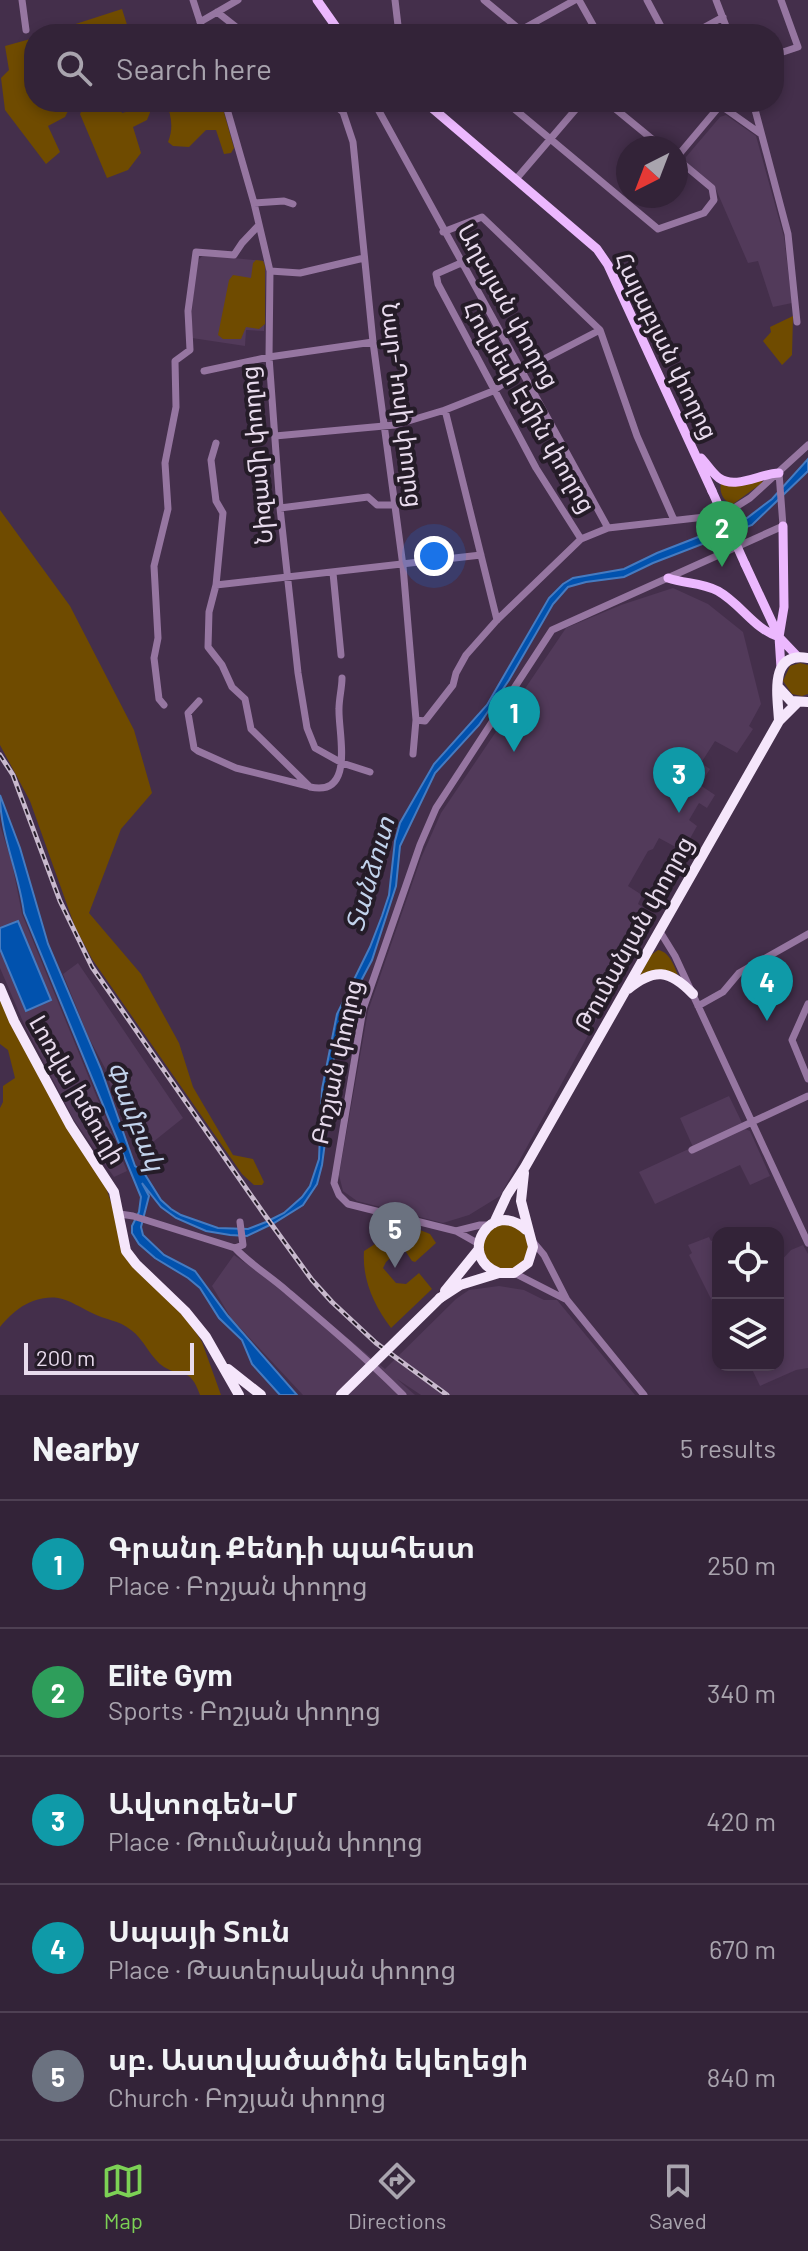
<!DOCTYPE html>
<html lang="en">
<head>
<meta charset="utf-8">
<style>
	:root { --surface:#332338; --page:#3e2f43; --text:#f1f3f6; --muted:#a9a4ae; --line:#4e4053; --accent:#7cd155 }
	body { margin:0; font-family:Barlow,"Noto Sans Armenian",sans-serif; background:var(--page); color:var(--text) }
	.controls { position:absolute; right:24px; bottom:24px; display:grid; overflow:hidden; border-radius:16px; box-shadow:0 4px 12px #0003 }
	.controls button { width:72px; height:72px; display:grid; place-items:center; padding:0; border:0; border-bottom:2px solid var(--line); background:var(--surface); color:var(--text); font:40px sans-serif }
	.compass { position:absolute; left:616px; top:136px; width:72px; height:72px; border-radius:50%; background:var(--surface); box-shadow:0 4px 12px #0003; rotate:222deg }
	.scale { position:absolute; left:24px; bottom:20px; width:170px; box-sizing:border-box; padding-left:8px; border:4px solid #e8dbed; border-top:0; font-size:22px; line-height:28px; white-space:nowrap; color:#e8dbed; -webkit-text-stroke:6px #251c28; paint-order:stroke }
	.you { position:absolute; left:434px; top:556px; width:28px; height:28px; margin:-20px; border:6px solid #fff; border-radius:50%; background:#1a73e8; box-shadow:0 0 0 12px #1a73e833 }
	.badge { display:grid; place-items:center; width:52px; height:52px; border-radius:50%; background:var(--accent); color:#fff; font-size:26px; font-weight:700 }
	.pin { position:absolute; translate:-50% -66px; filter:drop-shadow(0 2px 4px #0008) }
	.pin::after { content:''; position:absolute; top:42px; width:28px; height:24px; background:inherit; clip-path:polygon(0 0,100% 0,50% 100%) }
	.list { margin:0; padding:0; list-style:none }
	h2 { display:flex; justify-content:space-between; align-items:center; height:104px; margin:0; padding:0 32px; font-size:34px }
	h2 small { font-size:26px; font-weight:400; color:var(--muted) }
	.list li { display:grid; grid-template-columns:52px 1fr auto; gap:24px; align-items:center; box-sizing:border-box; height:128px; padding:0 32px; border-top:2px solid var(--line) }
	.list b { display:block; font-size:30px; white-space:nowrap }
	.list p { margin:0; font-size:26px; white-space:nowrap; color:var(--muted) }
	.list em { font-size:26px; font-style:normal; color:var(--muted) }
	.icon { flex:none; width:44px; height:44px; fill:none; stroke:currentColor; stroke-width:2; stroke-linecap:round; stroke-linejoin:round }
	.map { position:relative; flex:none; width:808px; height:1395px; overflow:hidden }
	.search { position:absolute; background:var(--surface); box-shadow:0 4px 12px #0003; left:24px; right:24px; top:24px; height:88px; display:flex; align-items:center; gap:20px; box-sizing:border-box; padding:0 28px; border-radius:32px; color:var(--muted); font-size:30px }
	.sheet { height:744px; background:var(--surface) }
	nav { display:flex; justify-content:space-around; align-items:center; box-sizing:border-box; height:112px; border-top:2px solid var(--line); background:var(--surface); font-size:22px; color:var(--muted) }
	nav a { display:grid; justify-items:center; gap:4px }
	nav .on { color:var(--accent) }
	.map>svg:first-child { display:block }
</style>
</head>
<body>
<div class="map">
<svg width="808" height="1395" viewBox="0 0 808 1395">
	<rect width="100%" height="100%" fill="#442f4b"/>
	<path fill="#523a5a" d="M726,115L756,136L784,237L792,303L773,307L758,261L748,263L715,187L686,163V157L720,117Z
		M203,255L264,261L266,267L264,331L246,330L245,346L192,338V310L196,263Z
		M673,588L708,604L743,632L761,704L749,726L753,729L737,753L715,741L701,763L710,769L700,785L715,795L707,808L699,803L689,820L697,826L683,851L659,838L653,849L648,851L628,886L642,895L638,904L650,912L648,926L643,925L640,932L643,935L500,1196L469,1215L443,1223L357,1201L343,1191L339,1175L368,1011L421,858L441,813L566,628L621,605Z
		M0,825L12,863L22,914L127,1171L114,1177L74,1120L24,1024L0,968Z
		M78,963L183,1118L143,1150L113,1095L106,1070L88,1036L63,974Z
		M729,1096L745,1129L750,1131L770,1176L750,1185L740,1165L655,1204L639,1172L693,1147L680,1118Z
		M709,1237L711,1241L718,1237V1313L689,1255L692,1253L688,1245Z
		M803,1245L808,1254V1368L796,1370L760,1386L750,1365H778V1264L791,1250Z
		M234,1255L265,1277L285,1286L385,1369L456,1299L469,1290L499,1286L524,1290L544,1300H557L635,1395H421L397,1379L415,1395H303L231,1318L212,1286Z"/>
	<path fill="#6f4b00" d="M122,9L129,31L117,34H52L54,31Z
		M34,38V102H67L70,107L65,117L48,126L60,152L46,164L5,110L1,78L9,70L5,46Z
		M99,102H119L122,113L137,109L143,102H158L151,110L147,120L133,127L141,153L128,170L107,178L80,114L83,107Z
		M166,102H221L234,148L231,153L224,154L216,130H206L189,147L173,146L168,142C174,128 171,115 166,102Z
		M256,260L263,261L265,266V324L259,329L246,327L241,339H223L218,335L229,280L233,275L251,278L253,263Z
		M793,316L792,355L782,365L763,341L771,332L770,327Z
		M763,478L762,483L733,504C723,502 719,492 721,483Z
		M0,510L70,606L134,730L152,793L121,829L89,913L141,974L179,1043L193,1087L233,1155L253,1159L264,1182L262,1185H254L242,1174L92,959L75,927L30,801L0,745Z
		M800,663L808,665V694L802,696L792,694L783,681L790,666Z
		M658,950C671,952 675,969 680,980L675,976L638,979L651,955Z
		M0,1000L105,1185L116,1217L122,1252L190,1323L202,1342L221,1395H200C190,1366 182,1378 164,1367C151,1359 144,1339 131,1330C119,1320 105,1320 92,1313C81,1308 70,1300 58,1298C33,1295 14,1310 0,1327V1108L3,1102V1086L15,1078L8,1050L0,1044Z
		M405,1224L430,1234L436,1243L415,1262L412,1261L404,1249H400L386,1262L383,1268L396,1283L406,1284L419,1273L432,1289L391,1328C374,1305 362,1280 364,1251L375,1244L385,1230Z
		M482 1247a23 23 0 1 1 46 0a23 23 0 1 1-46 0Z"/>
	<path fill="#0152ae" stroke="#467bc1" stroke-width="2" d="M808,459V471L752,525L653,563L624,577L586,582L568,587L553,604L509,680L479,725L435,773L400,846L396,886L372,960L342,1017L328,1089L327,1127L322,1165L317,1184L303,1205L274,1223L247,1236L230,1235L206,1231L176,1218L161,1207L142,1183L149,1196L141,1227L143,1235L164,1255L195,1271L228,1316L297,1395H280L252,1364L242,1340L219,1318L200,1288L188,1278L155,1258L139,1244L132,1233V1226L139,1212L141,1197L24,913C19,873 0,835 0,795L20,848L48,944L101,1069L135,1166L144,1173L161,1200L171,1209L181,1215L218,1228L248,1229L266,1222L284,1213L302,1197L310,1186L319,1159L322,1089L337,1014L370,947L382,916L389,895L395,841L400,823L434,764L487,705L549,598L563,584L573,578L624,569L657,553L747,518L772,499Z
		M18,921L51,1000L26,1011L0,949V928Z"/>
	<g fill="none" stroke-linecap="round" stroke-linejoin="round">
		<path stroke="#9676a1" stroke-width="7" d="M22,0L26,30
			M193,0L204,34
			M395,0L399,34
			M484,0L525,34
			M579,0L598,34
			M647,0L665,34
			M716,0L729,34
			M217,12L245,34
			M200,22L238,0
			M521,30L575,0
			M692,34L723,17
			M777,54L798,47L781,0
			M225,102L254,203L270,271L269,357L280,508L298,673L307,728L315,748L342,763L370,772
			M331,102L343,112L353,142L373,342L403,566L416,720L413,754
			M374,102L608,528
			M506,102L658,229L704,213L714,200L712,188L676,158
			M607,102L663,148
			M753,102L788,234L797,322
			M720,105L761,134
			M676,158L723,102
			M517,178L582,102
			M254,203L284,201L293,204
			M443,232L482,217L600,330L637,436L674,520
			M461,263L436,274L438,284L536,468L581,539
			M270,271L300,273L364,258
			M204,371L269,357L373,342
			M445,410L497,620
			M275,436L395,425L445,410L493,391L521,371L600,330
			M216,443L211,460L216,501L223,513L216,585L209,612L208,647L222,665L232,687L245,699L251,729L310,787C356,797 338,733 339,709C339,698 342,688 342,678
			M280,508L368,497L377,505H395
			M333,573L341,655
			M216,585L481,555
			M199,701L188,713L194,748L198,751L236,768L308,786
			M164,705L159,699L154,658L158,638L154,566L168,509L165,463L176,407L175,361L190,350L188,311L196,252L234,255L242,243L259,225
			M416,720L425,721L453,685L456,673L466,655L497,620L581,539L608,528L705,517L731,510L750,498L808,445
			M659,930L675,956L808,1243
			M808,1004L792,1040L808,1079
			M698,1006L723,992L739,973L808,934
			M692,1150L808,1096
			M120,1214L133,1216L235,1248L243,1245L240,1222
			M456,1231L480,1225H490
			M534,1243L544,1255L567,1300L644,1395
			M479,1244L456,1231L348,1204L339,1195L334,1183L363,1009L420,845L436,808L552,630L783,526L779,473
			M235,1248C251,1265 270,1276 287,1291C327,1325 366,1358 403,1395
			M514,1273L565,1299"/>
		<path stroke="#ecb8fe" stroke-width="9" d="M317,0L341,34
			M425,102L597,249L608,265L712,491
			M701,458C707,464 712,473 719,478C736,490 761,473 779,473
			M745,564L779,637L798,657
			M668,578C685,584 701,582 718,591C741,604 754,629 779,637
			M781,668L779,637L784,607L783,526"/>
		<path stroke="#f5e6fb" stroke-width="10" d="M779,688L791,701L808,702
			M779,721C778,697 768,651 808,658
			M0,988L14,1021L70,1125L114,1192L126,1251L136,1264L185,1311L206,1337L239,1395
			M628,989C654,968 669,969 693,994
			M494,1223L507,1195L525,1167L779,721L797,703
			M499,1273C455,1256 492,1197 526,1230
			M445,1291L479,1249
			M440,1298L460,1285L499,1273H514L528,1263L533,1247L521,1201L524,1173
			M228,1369L261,1395"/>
		<defs>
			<path id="rail" d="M0,755L13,775L60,901L92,967L264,1214L312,1280L332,1302L376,1343L447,1395"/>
		</defs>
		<use href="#rail" stroke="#c8b9cd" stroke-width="5"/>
		<use href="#rail" stroke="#251c28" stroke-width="2" stroke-dasharray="6" stroke-linecap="butt"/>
		<path stroke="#ecb8fe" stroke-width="9" d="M712,491L745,564"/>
		<path stroke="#f5e6fb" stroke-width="10" d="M341,1395L440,1298"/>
	</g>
	<g text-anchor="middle" stroke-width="8" stroke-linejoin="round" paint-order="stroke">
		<g font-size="24" fill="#e8dbed" stroke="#251c28">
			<text transform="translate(508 306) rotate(61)" y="8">Աղայան փողոց</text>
			<text transform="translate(666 346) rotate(64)" y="8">Հալաբյան փողոց</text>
			<text transform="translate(402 405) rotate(83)" y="8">Նար-Դոսի փողոց</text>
			<text transform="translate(529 407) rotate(60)" y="8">Հովսեփ Էմին փողոց</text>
			<text transform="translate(257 455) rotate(-95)" y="8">Նիզամի փողոց</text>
			<text transform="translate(634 934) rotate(-61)" y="8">Թումանյան փողոց</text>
			<text transform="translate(337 1062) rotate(-78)" y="8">Բոշյան փողոց</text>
			<text transform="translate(77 1090) rotate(60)" y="8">Լոռվա խճուղի</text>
		</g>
		<g font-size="26" font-style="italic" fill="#c2d3ec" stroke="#251c28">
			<text transform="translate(370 874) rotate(-74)" y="9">Տանձուտ</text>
			<text transform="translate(135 1116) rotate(68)" y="9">Փամբակ</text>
		</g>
	</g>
</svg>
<div class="controls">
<button><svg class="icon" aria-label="locate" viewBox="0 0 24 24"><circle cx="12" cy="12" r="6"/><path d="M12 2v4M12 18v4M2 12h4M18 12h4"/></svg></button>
<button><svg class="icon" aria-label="layers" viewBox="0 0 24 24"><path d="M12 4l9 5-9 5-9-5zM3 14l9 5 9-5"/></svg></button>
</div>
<svg class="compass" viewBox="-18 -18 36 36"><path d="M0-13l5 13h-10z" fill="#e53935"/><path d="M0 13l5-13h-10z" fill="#a9a4ae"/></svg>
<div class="scale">200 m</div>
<div class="you"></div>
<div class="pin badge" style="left:514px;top:752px;background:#0f9aa8">1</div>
<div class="pin badge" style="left:722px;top:567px;background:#2e9e5b">2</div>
<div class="pin badge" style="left:679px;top:813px;background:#0f9aa8">3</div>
<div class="pin badge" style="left:767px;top:1021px;background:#0f9aa8">4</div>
<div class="pin badge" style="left:395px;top:1268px;background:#6b7280">5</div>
<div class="search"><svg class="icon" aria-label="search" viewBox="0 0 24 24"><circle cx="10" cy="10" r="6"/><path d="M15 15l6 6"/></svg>Search here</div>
</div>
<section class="sheet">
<h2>Nearby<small>5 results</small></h2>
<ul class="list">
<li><span class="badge" style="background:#0f9aa8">1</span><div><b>Գրանդ Քենդի պահեստ</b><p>Place · Բոշյան փողոց</p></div><em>250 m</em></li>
<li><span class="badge" style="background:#2e9e5b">2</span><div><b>Elite Gym</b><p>Sports · Բոշյան փողոց</p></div><em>340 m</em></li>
<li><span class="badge" style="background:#0f9aa8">3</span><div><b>Ավտոգեն-Մ</b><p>Place · Թումանյան փողոց</p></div><em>420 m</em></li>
<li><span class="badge" style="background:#0f9aa8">4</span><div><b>Սպայի Տուն</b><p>Place · Թատերական փողոց</p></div><em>670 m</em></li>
<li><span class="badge" style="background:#6b7280">5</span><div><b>սբ. Աստվածածին եկեղեցի</b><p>Church · Բոշյան փողոց</p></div><em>840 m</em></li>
</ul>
</section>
<nav>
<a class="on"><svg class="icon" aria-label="map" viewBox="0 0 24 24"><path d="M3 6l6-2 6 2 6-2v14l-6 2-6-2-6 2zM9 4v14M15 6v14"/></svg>Map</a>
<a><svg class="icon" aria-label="directions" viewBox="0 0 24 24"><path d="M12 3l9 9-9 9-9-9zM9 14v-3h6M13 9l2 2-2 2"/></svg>Directions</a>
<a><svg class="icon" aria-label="saved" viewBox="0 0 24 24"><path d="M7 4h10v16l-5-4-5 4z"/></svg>Saved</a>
</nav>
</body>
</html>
